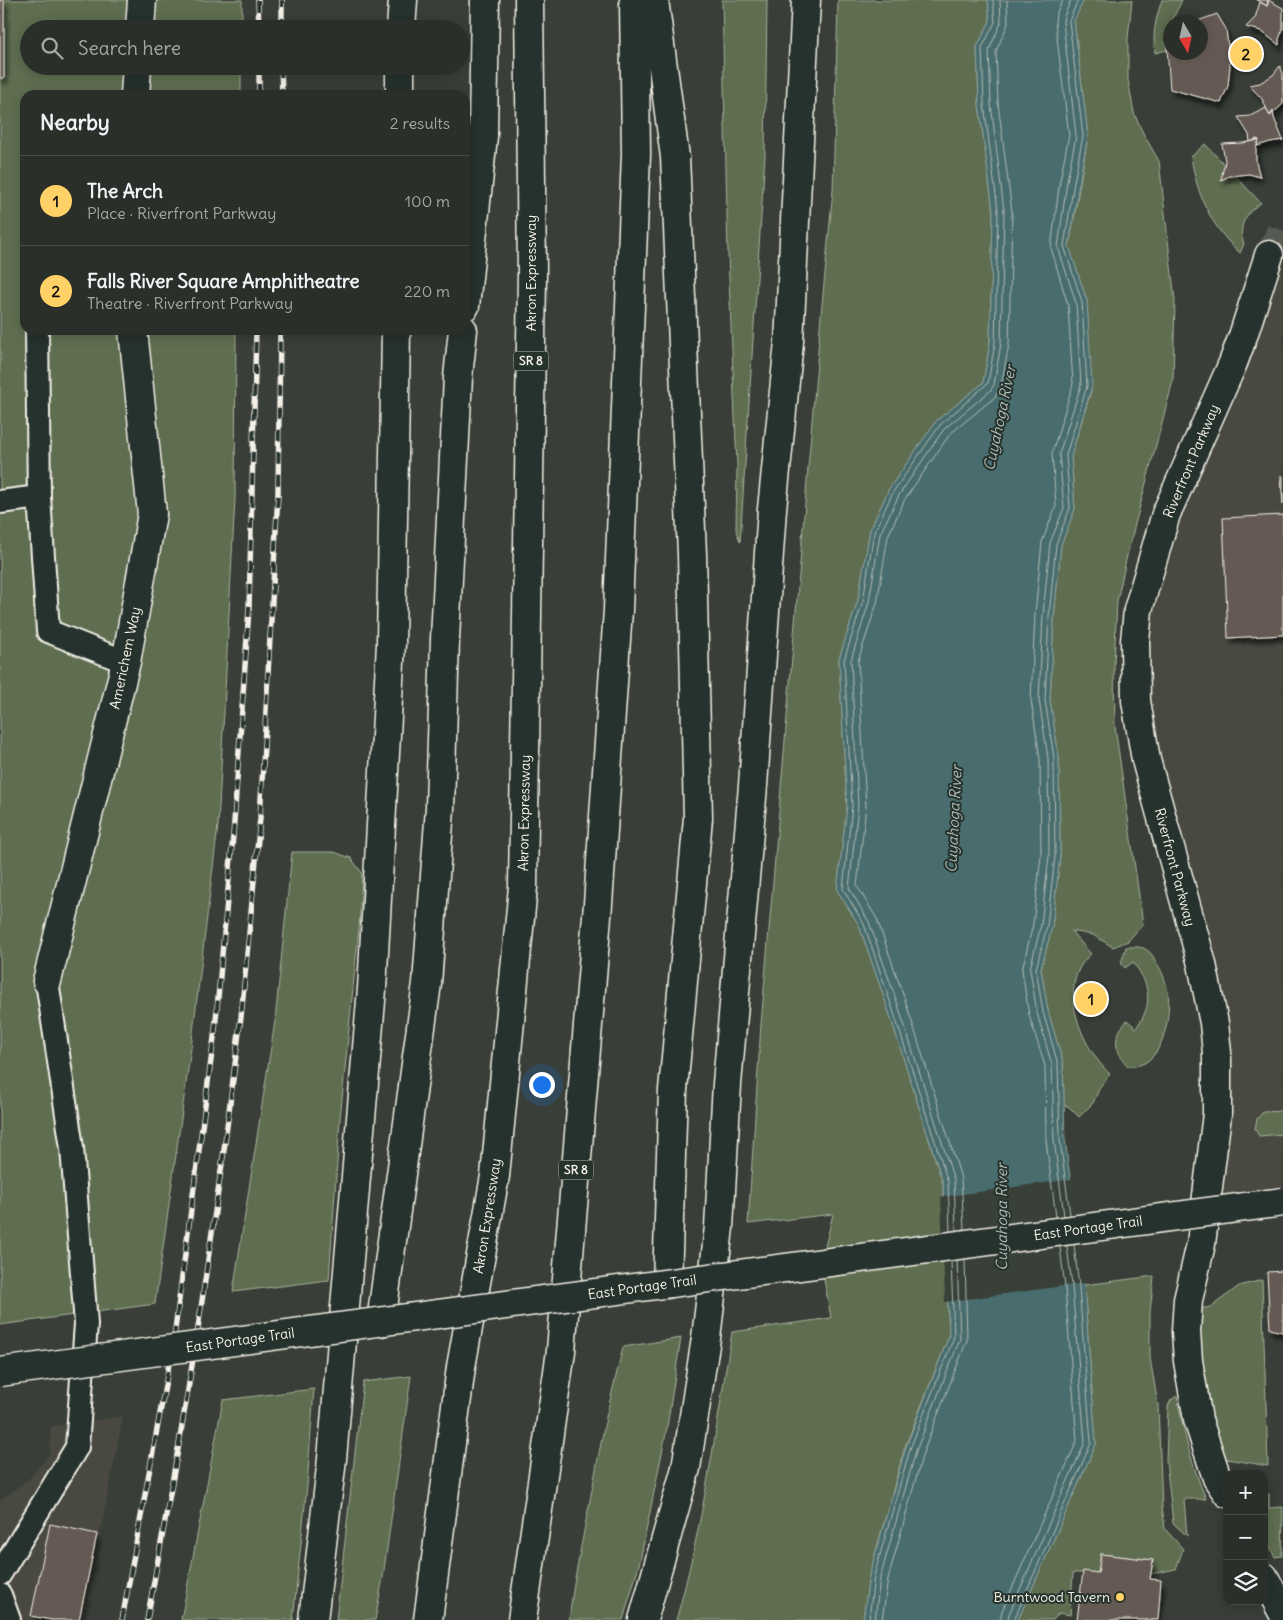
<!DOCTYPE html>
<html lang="en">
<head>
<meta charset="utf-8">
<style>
	:root { --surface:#2b2f2a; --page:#373b36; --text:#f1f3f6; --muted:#a6a9a8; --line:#474a47; --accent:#ffd166 }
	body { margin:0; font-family:Delius,sans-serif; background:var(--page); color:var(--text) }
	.controls { position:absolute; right:15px; bottom:15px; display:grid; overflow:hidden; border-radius:10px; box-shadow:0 2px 12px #0003 }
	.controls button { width:45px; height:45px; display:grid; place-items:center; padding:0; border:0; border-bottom:1px solid var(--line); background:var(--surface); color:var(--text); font:25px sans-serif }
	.compass { position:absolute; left:1163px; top:15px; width:45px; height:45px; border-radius:50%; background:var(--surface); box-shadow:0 2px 12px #0003; rotate:171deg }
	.you { position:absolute; left:541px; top:1084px; width:18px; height:18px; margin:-12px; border:4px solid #fff; border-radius:50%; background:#1a73e8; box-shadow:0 0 0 8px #1a73e833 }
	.badge { display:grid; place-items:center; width:32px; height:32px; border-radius:50%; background:var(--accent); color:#111; font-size:16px; font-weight:700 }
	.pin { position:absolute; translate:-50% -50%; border:2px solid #fff; box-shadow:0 1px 5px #0006 }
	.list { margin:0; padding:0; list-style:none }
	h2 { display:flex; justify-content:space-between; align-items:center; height:65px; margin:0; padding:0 20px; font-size:21px }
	h2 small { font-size:16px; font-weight:400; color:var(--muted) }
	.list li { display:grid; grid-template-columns:32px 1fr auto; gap:15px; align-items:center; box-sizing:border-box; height:90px; padding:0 20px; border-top:1px solid var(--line) }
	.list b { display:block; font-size:19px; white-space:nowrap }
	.list p { margin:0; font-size:16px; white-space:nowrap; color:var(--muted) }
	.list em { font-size:16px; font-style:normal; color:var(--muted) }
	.icon { flex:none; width:28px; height:28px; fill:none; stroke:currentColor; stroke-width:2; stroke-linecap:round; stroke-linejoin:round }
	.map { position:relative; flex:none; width:1283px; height:1620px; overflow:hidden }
	.search { position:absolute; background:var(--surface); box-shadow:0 2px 12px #0003; left:20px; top:20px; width:450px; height:55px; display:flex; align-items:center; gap:12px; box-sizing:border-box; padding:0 18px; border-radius:28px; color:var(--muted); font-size:19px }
	.panel { position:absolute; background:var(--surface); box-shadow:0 2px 12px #0003; left:20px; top:90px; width:450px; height:245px; border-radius:15px }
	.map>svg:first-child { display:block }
</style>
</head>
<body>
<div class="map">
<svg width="1283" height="1620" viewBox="0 0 1283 1620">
	<defs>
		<filter id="shadow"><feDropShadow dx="3" dy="5.5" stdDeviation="2.5" flood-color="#0009"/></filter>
	</defs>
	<rect width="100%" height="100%" fill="#393f38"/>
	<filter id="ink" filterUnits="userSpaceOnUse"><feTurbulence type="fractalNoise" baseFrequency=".02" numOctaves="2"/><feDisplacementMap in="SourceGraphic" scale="10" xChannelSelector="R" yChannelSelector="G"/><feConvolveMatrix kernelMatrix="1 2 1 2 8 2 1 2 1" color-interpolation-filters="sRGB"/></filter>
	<g filter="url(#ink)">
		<path fill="#494a43" d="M1280,261L1283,263V1202L1205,1216L1217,1053L1146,760L1138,610Z
			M123,1416L83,1620H0V1501L30,1478L50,1454L51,1427Z"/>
		<path fill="#5e6e51" stroke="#a9b09c" d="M0,0H242V29H29V66H241V95H25V330H236L235,498L218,826L191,1048L155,1304L0,1325Z
			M722,0H767L765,155L740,542L736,530L737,466L728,255Z
			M838,0H988L990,21L977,47L979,104L993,211L990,343L983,383L936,421L889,489L870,530L858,600L839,659L847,806L837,890L859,925L888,1009L943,1184L949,1336L905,1447L869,1576L863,1620H676C703,1526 716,1428 732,1332L831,1318L821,1263L833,1214L748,1224L761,1024L821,315L833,190Z
			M1084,0H1132L1128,38V80L1134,113L1143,133L1159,161L1175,301L1173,381L1128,551L1117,601L1114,665L1115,726L1143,924L1128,941L1113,947L1093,935L1071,931L1091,954C1055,984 1081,1047 1110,1074L1100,1087L1093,1103L1079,1117L1068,1106H1064L1063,1063L1048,1011L1041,969L1052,927L1060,856L1059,757L1050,700L1054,616L1061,545L1075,509L1071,456L1091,391L1087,301L1069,247L1088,136L1074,20Z
			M1162,0H1182L1166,33L1167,50L1155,53C1152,34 1156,17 1162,0Z
			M1205,144L1261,203C1246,212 1237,227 1244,244L1240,253C1211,227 1197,195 1191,157Z
			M292,852H334L351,858L362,873L359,928L340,1119L329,1280L233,1292L275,1021Z
			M1126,947C1132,947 1140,946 1145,949C1150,951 1153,956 1155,960C1161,969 1166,981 1168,992C1171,1017 1163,1070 1128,1066C1119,1057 1112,1043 1120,1030C1122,1026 1125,1024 1127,1020L1136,1028C1154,1004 1150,985 1133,962L1125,968L1121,963Z
			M1283,1111V1134L1259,1136L1255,1129L1257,1119L1263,1112Z
			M1154,1276L1150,1312V1358L1158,1405L1162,1506L1165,1529L1183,1549L1176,1569L1151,1574L1153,1560L1101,1554L1098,1573H1073L1070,1615L1059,1613L1053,1620H1018L1096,1444L1084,1285Z
			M1262,1280L1268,1466L1210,1456L1188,1311L1211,1307L1239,1286Z
			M681,1338L666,1433L640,1561L623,1620H569L574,1583L606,1417L623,1347Z
			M411,1376L383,1577L375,1620H336L363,1382Z
			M314,1389L307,1486L293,1620H181L223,1400Z
			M1177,1396C1183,1432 1192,1465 1206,1499H1184L1187,1536L1173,1523L1166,1461L1168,1406L1171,1400Z
			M1269,1494V1508L1283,1507L1282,1556L1275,1557L1264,1537V1495Z"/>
		<path fill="#496d6e" stroke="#8da29f" d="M988,0H1084L1074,21L1088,136L1079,183L1069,246L1087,301L1092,386L1071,456L1075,509L1061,545L1054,616L1050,700L1059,757L1060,856L1052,927L1041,969L1048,1011L1063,1063L1065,1139L1084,1285L1096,1444L1018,1620H863L869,1576L906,1447L949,1336L943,1183L888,1009L859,925L837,890L847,806L839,659L858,600L870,530L889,489L936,421L983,383L990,343L993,211L979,104L977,47L990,21Z"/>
		<path fill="#393f38" d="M1073,1179L1086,1283L945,1302L941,1197Z"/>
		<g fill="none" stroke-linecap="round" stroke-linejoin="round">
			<path stroke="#b0bcb7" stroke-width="1" d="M1070,1215L1060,1140L1058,1064L1043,1012L1036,969L1047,926L1055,856L1054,758L1045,700L1049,616L1056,544L1070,508L1066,455L1087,386L1082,302L1064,246L1074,182L1083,136L1069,21L1078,0
				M1064,1216L1054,1140L1052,1065L1037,1013L1030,969L1041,925L1049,856L1048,758L1039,700L1043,615L1050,543L1064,508L1059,454L1081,385L1076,303L1058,247L1067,181L1076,136L1063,22L1064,16L1071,0
				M1056,1217L1046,1141L1045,1066L1029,1015L1022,970L1033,924L1041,856L1040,759L1031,700L1035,614L1042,542L1056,506L1052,453L1073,384L1068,305L1051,248L1060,180L1069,135L1055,22L1056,14L1063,0
				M964,1229L961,1178L906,1003L877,919L857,886L866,806L858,661L877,603L888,536L905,499L950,434L995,397L1001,387L1009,344L1012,212L998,103L996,51L1008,24L1007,0
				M956,1230L954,1180L898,1005L869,922L849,888L858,806L851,660L869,602L880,534L899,495L944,429L990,391L994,385L1001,343L1004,211L991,104L989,50L1001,23L1000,0
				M950,1231L948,1182L892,1007L864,924L843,889L852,806L844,660L863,601L874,532L893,492L940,425L988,383L995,343L998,211L984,104L982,48L995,22L993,0
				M869,1620L874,1576L910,1449L954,1337L951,1261
				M875,1620L880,1578L916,1451L960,1339L957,1260
				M882,1620L888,1579L923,1453L967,1340L965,1259
				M1000,1620L1002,1611L1077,1441L1065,1287L1060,1247
				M1008,1620L1009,1614L1085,1442L1072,1286L1067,1246
				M1014,1620L1091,1443L1079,1286L1074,1245"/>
		</g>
		<path fill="#655a53" stroke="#f4f1e8" filter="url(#shadow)" d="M0,0H4V78H0Z
			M1257,0H1268V4L1267,6Z
			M1268,0L1283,8V29L1279,39V45L1261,31L1246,27L1255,18L1260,2L1267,6Z
			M1217,14L1226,29L1230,65L1228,86L1221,103L1170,89L1166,33L1170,32V52H1200V22H1195Z
			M1280,66L1283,73V104L1270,116L1262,99L1249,85L1260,83L1273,75Z
			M1266,108L1270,116L1273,111L1274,118L1283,140L1270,142L1257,146L1259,140L1257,139L1250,142L1249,135L1238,117L1250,116Z
			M1259,140L1256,149V162L1260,177L1249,174L1229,176L1221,180L1225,161L1222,144L1243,143Z
			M1281,476H1283V505Z
			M1283,515V635L1228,638L1223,518Z
			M1283,1271V1332H1282L1270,1329L1267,1272Z
			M50,1524L97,1534L79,1620H51L31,1616Z
			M1101,1554L1153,1560L1150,1579L1161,1580L1158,1620H1077L1083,1571L1098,1573Z"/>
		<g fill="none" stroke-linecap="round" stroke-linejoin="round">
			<path stroke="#555a52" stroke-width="28" stroke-dasharray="28 14" stroke-linecap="butt" d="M1269,255L1279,235L1283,222"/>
			<defs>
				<path id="lane" d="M37,330L39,497
					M0,502L39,497L48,631L126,662
					M0,1574L77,1447L86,1324L72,1148L47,981
					M0,1595L9,1620"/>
				<path id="street" d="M140,29L142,0
					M135,95L137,66
					M47,981L126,662L152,514L133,330
					M1227,1493L1217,1478L1198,1420L1188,1361L1186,1331L1188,1300L1201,1244L1217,1114V1053L1214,1023L1202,964L1146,760L1136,701L1135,641L1138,610L1166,514L1233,363L1243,336L1269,255
					M1264,1577L1283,1613"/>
				<path id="highway" d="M654,0L675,157L692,554L698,818L673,1090L667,1284
					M401,29L403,0
					M400,95V66
					M465,306L483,136L485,0
					M381,1322L427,983L440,808L445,639L458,377L463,330
					M313,1620L332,1459L372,989L391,644L396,330
					M428,1620L461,1367L495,1176L523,887L532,274L529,0
					M522,1620L561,1351L598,904L618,610L636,154L634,0
					M643,1620L686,1468L706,1338L719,1227L727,1084L753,786L772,509L789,342L806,0"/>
			</defs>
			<use href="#lane" stroke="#f4f1e8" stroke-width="26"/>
			<use href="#street" stroke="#f4f1e8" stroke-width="31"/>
			<use href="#highway" stroke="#f4f1e8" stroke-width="31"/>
			<use href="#lane" stroke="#26332d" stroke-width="22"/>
			<use href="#street" stroke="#26332d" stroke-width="28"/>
			<use href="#highway" stroke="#26332d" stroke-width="28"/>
			<defs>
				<path id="rail" d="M258,0L259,29
					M282,29V0
					M281,66L282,95
					M259,95V66
					M122,1620L174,1337L215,1030L233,836L249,609L256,330
					M147,1620L179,1444L197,1335L224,1150L241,1017L260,818L278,494L280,330"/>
			</defs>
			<use href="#rail" stroke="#f4f1e8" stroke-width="5.5"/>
			<use href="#rail" stroke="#26332d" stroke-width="4" stroke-dasharray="11" stroke-linecap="butt"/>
			<defs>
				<path id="secondary-bridge" d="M0,1372L1283,1202"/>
			</defs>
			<use href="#secondary-bridge" stroke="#f4f1e8" stroke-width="31" stroke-linecap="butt"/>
			<use href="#secondary-bridge" stroke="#26332d" stroke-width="28"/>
		</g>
	</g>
	<circle fill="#ffd166" stroke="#26332d" stroke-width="2" cx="1120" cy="1597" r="5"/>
	<g text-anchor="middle" stroke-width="4" stroke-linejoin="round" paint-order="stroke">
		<g fill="#26332d" stroke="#b6b8b0" stroke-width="1">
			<rect x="513.5" y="351.5" width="35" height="19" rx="4"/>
			<rect x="558.5" y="1160.5" width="35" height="19" rx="4"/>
		</g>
		<g font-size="12" font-weight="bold" fill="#f4f1e8">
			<text x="531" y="365">SR 8</text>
			<text x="576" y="1174">SR 8</text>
		</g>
		<g font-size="14" fill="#f4f1e8" stroke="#26332d">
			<text transform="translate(531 273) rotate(-90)" y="5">Akron Expressway</text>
			<text transform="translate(1191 461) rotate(-67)" y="5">Riverfront Parkway</text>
			<text transform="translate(125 658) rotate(-78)" y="5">Americhem Way</text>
			<text transform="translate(524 813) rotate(-89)" y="5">Akron Expressway</text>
			<text transform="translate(1175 867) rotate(75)" y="5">Riverfront Parkway</text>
			<text transform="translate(487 1216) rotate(-81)" y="5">Akron Expressway</text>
			<text transform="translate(1088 1228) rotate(-8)" y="5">East Portage Trail</text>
			<text transform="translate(642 1287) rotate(-8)" y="5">East Portage Trail</text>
			<text transform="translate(240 1340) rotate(-8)" y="5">East Portage Trail</text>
		</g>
		<g font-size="14" fill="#f4f1e8" stroke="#26332d" text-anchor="end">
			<text x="1110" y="1602">Burntwood Tavern</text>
		</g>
		<g font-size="15" font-style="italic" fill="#b0bcb7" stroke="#26332d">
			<text transform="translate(1000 418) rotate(-78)" y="5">Cuyahoga River</text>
			<text transform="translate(954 819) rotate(-87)" y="5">Cuyahoga River</text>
			<text transform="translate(1002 1217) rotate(-90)" y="5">Cuyahoga River</text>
		</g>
	</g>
</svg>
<div class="controls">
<button>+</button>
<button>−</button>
<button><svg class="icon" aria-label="layers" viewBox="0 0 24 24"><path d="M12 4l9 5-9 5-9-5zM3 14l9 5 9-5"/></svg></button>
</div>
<svg class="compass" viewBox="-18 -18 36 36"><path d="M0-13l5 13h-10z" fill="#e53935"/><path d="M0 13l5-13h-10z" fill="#a6a9a8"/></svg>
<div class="you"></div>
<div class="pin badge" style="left:1091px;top:999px">1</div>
<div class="pin badge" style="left:1246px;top:54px">2</div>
<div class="search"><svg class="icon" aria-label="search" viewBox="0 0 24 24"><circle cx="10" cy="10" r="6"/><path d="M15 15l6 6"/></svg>Search here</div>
<section class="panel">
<h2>Nearby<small>2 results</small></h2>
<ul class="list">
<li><span class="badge">1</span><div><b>The Arch</b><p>Place · Riverfront Parkway</p></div><em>100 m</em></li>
<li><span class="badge">2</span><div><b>Falls River Square Amphitheatre</b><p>Theatre · Riverfront Parkway</p></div><em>220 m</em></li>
</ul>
</section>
</div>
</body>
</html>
